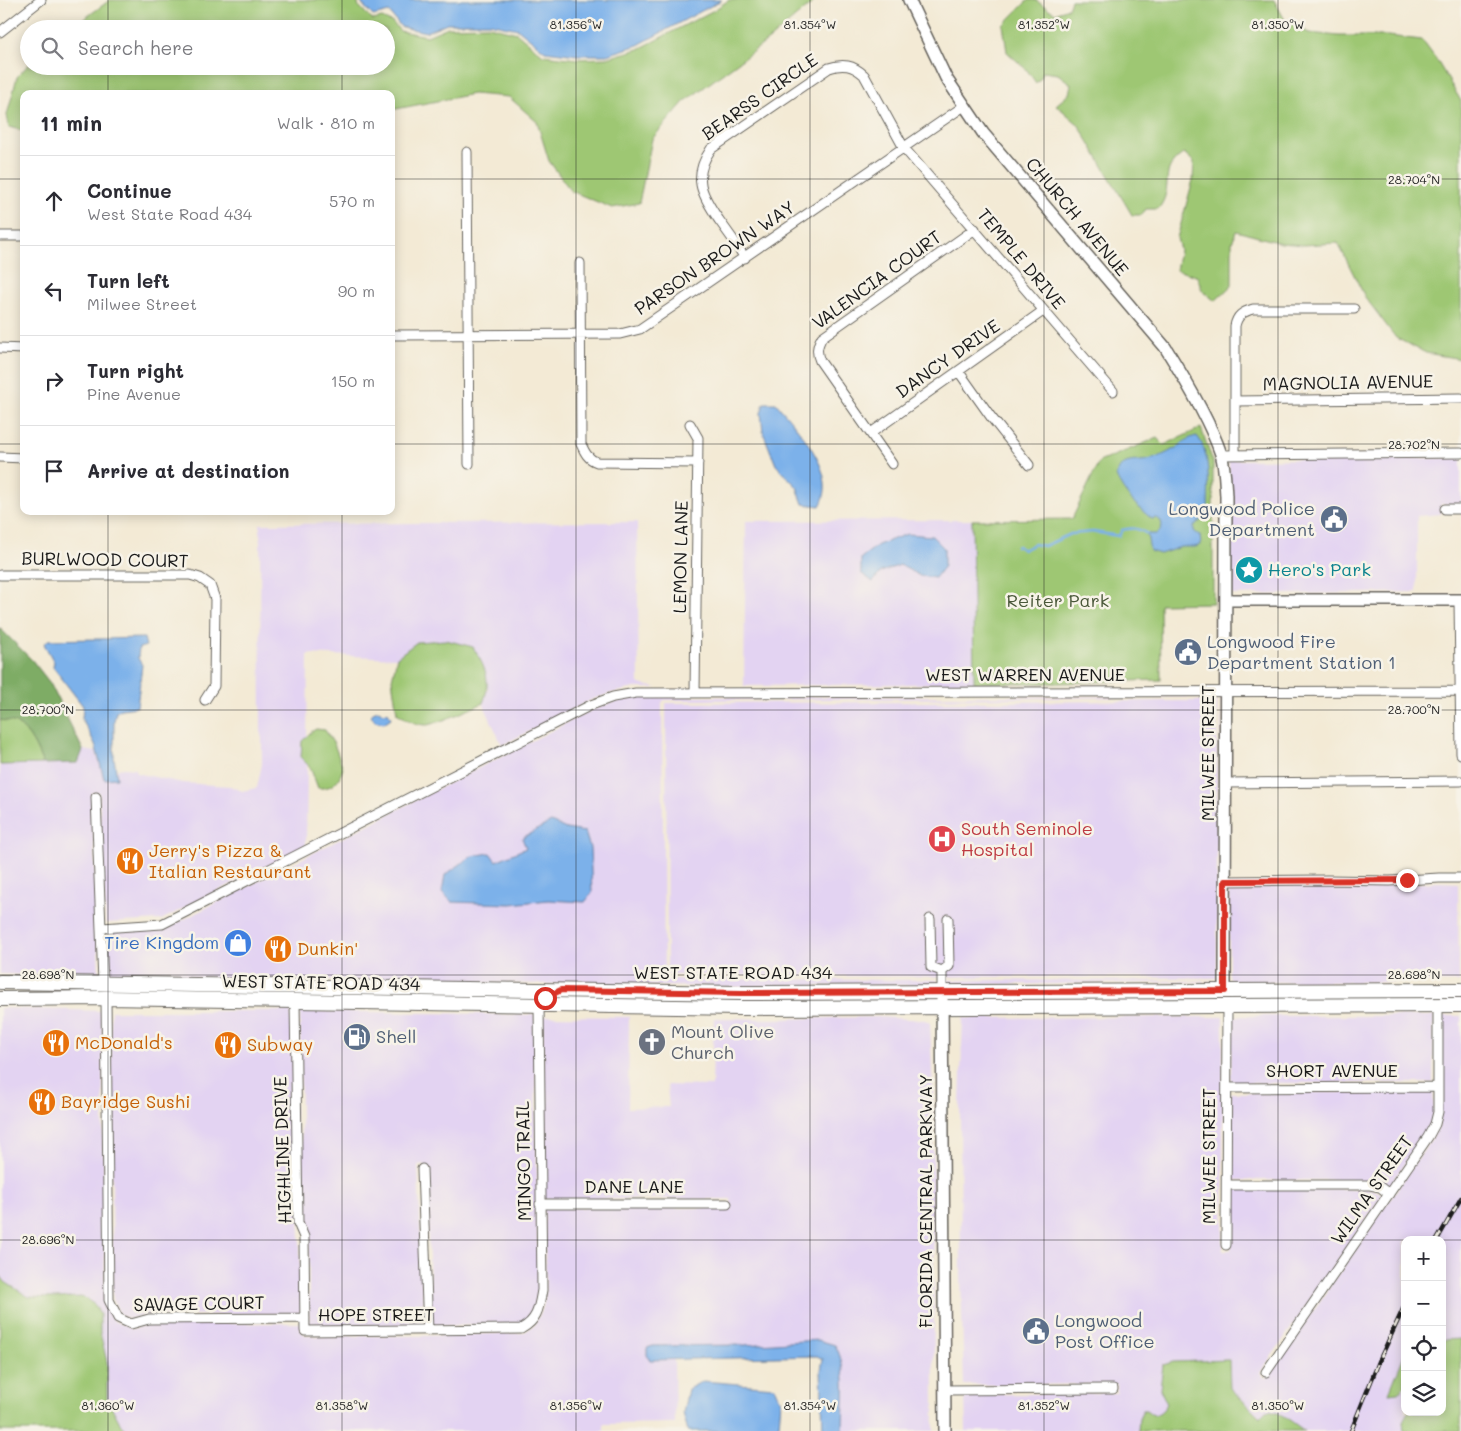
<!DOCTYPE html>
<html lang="en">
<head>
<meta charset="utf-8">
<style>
	:root { --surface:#fff; --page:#f2f2f3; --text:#2b2b33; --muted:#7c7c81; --line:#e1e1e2 }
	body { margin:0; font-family:Mali,sans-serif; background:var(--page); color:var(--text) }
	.controls { position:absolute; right:15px; bottom:15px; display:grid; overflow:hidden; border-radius:10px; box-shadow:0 2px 12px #0003 }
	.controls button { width:45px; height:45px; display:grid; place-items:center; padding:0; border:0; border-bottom:1px solid var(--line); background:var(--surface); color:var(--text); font:25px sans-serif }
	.stop { position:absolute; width:15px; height:15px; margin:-11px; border:4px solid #d93025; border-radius:50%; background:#fff }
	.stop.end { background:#d93025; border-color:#fff; box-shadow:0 1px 5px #0008 }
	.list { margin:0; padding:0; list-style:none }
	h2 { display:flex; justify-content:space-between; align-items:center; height:65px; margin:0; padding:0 20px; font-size:21px }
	h2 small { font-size:16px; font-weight:400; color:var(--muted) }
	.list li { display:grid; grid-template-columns:32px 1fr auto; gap:15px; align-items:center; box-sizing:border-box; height:90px; padding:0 20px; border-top:1px solid var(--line) }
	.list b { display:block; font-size:19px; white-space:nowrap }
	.list p { margin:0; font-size:16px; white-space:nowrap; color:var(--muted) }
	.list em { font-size:16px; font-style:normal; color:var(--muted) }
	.icon { flex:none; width:28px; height:28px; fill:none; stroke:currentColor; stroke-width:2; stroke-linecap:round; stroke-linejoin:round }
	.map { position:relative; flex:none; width:1461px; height:1431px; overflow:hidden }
	.search { position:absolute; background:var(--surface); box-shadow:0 2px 12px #0003; left:20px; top:20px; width:375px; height:55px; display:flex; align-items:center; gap:12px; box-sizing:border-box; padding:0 18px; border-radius:28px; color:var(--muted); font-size:19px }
	.panel { position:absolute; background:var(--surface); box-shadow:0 2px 12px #0003; left:20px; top:90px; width:375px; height:425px; border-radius:10px }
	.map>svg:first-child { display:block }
</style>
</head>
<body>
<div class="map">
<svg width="1461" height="1431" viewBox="0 0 1461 1431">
	<rect width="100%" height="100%" fill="#f7f3e8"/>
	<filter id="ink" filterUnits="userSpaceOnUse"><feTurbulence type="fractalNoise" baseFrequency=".02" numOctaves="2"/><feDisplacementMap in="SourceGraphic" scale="10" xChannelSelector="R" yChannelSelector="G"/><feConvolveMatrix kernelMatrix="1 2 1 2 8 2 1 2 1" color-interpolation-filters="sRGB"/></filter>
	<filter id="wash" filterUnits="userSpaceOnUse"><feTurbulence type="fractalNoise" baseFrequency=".0096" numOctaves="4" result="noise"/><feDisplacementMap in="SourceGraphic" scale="20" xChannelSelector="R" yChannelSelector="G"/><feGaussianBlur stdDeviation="1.12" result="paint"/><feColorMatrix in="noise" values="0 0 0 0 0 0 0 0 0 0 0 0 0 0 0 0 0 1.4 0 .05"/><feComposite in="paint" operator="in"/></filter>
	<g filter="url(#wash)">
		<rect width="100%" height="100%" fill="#f3ead5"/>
		<path fill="#e3d3f2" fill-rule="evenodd" d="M1461,458V504H1441V514L1417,516V592L1230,595L1229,460Z
			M972,520L974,683L744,686L746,521ZM944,548L920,576L900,565L881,572Z
			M637,522L639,684L657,688H635L612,693L593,699L502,745L483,703L488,689L446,640L417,642L397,658L308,654L307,736L302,741L301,747L304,762L307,764L306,846L161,920L106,923L99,792L92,793L99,976L0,974V765L77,763L83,750L96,752L104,779L117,772L116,769L125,768L135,769L136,773L183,783L230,786L242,791L257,788L262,764V737L261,736L260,524Z
			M1222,696L1221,982L946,985V980L1219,981L1221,700L1217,697L664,700L662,703L664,977L667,979L937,980L938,985L717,987L107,976L106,932L161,930L167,928L592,710L614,702L637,697ZM551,823L566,829L585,832V902L548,900L511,904L452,902L490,853L496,861L526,848Z
			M1217,701V978L667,975L666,703Z
			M1439,882L1458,883L1459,982H1229V885L1328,884L1374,886Z
			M0,1008L102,1011L105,1302L114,1321L132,1329L150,1324L301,1323V1331L306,1336H424L523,1333L534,1326L543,1308L546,1290L544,1208H731V1199H544L543,1016L629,1017L628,1108L669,1107L667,1085L712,1086L714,1018L772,1019L878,1017L925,1020L930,1023L933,1091L934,1431H843V1375L818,1340L745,1345L653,1346L650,1360H674L675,1423L604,1424V1431H127L121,1425L107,1398V1362L100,1332V1315L54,1298L29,1297L5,1282L0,1275Z
			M111,1011H291L300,1238L301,1314L149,1315L131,1319L120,1315L113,1299Z
			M300,1011L535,1015L538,1290L535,1306L528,1320L520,1324L432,1326L425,1164L418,1165L424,1326L309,1327V1239L302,1222Z
			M1231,1016H1434L1433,1083H1231Z
			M1442,1016H1461V1339L1442,1340V1240H1405V1353L1389,1392H1398L1405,1386V1412H1408L1403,1421L1404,1431H1305L1277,1412L1272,1410L1265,1411L1261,1417L1230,1388L1229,1360L1173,1362L1163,1365L1160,1389L1167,1403L1162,1411L1156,1415H1153L1146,1410L1139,1419L1138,1431H966L965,1395L1117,1393V1384L964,1385L961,1274L960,1101L963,1018L1223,1017V1250H1231V1189H1370L1379,1192L1383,1195L1260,1373L1266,1379L1390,1200L1433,1137L1439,1126Z
			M1433,1092L1434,1111L1431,1122L1426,1132L1388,1188L1381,1183L1370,1180H1231V1093Z"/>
		<path fill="#9ec773" stroke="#5d7248" d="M110,0H358V5L371,19L373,20L382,18L393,23L400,31L427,36L448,27L489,26L517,33L543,55L577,59L607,58L639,49L714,10L729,0H816L770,39L684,102L652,139L639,203L612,208L571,191L549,161L537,122L509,97L473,94L391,110V94H24V131L9,127L7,115L17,77L29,64V66H386V29H70Z
			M1028,0H1035L1055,13L1068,8L1071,0H1274L1285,20L1309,33L1339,36H1388L1422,40L1436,59L1461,101V359L1426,353L1396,338L1365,297L1338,243L1304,245L1281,243L1236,231L1232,243V285L1215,301L1202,290L1197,276L1176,270L1180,250L1177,238L1193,180L1194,162L1184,153C1180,156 1175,160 1172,164C1163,175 1172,193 1158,209H1146L1142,215H1132L1078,124L1056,105L1069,94L1071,84L1058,74L1043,72L1041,78L1036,83L1027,70L1007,52L1003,25Z
			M1201,428L1213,462V603L1160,604L1161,680L1055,683H974L972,520L1072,519L1099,462L1157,438L1164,445Z
			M446,640L473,647C485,667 492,680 483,703C473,708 437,724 427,725C415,725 406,719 397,713L392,679L397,657L417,642Z
			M0,720C5,721 12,721 16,723C30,732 37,749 43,764L0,765Z
			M316,729L325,730L334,744L343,768C339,782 332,789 318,788L310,767L301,758L302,741L311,732Z
			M0,1275L5,1282L29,1297L54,1298L83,1297L95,1305L100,1315V1332L107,1362V1398L121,1425L127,1431H0Z
			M1461,1339V1431H1404L1403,1421L1408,1412H1442V1340Z
			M1405,1353V1386L1398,1392L1389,1393Z
			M1229,1360L1230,1388L1260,1417C1262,1415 1264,1413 1266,1411C1275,1407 1297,1426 1305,1431H1138L1139,1419L1143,1410H1146L1153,1415C1160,1414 1163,1410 1167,1404L1160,1389L1163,1365L1173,1362Z"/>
		<path fill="#7eac65" stroke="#4d6440" d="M0,628L32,660L50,683L83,750L78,763L43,764C37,749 30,732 16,723C12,721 5,721 0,720Z"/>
		<path fill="#7bb1ea" stroke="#4c6683" d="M361,0H722L638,45L607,55H577L545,51L518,29L489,23H447L426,32L401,27L389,12L373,16L361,3Z
			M764,403H776C796,428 840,472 820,506L803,504L797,487L776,465L768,445L763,432L761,413Z
			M1197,436C1212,454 1208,492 1208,515L1194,526V531L1200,536L1201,545L1195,547H1181L1160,554L1150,551L1147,534H1156C1161,530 1163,528 1161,521L1156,518L1152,519C1137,507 1124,494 1116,476C1122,456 1136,464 1152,459C1159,457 1167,453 1174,449C1183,445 1187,437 1197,436Z
			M907,534L932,536L944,548V566L935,578L920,576L900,565L881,572L873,582L861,573V558L878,545Z
			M144,638L146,646L139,648L138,658L142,665L137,707L121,709L116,712L114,721V758L117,778L104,779L95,744L82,719L83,706L53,667L54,662L44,644L48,640Z
			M379,710L383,713L388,712L391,718L384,723L375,721L371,715L375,711Z
			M551,822L566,829L585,832L590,848L592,893L585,902L548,900L511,904L452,902L442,892L445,875L472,856L490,853L496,861L526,848L522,838Z
			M818,1340L835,1345C849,1369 843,1404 843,1431H823L821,1370L823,1359L817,1356L650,1360L647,1355V1348L653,1346L745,1345Z
			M703,1381L774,1387L781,1401L779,1425L772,1431H688L683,1413L688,1389Z"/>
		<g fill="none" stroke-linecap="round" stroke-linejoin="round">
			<path stroke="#7bb1ea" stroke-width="2.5" d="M1016,547L1018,546L1023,550L1034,544L1044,546L1071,534L1093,532L1119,536L1122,530C1132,527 1138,528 1147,534"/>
		</g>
	</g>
	<g filter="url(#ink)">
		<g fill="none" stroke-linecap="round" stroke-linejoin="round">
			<defs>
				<path id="street" d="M0,32L41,0
					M467,152L469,464
					M0,236H24
					M745,258C737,245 728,232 719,220C701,194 692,177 711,149L829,68C843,63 853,65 864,75L904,148L1113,391
					M580,263L581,444C585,453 588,459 597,462L698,463
					M391,335L620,334L640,329L964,106
					M0,348L24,349
					M959,372L991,417L1029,465
					M1235,401L1461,398
					M690,424L698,438L695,693
					M871,433L1043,311
					M1221,455L1461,453
					M1235,455V326C1237,316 1242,312 1253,309H1354
					M0,457L24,458
					M892,464L820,361C816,352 817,346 822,337L975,229
					M1445,509H1461
					M0,575H190L200,578L210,585L215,599L214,686L205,700
					M1459,600L1461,754
					M1226,783L1461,781
					M96,797L103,983
					M1225,881L1328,880L1390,881L1439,878H1461
					M930,919L931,967L942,971
					M102,928L162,924L591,705L613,697L636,693L1461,691
					M942,971L949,966L948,919
					M942,971V992
					M106,998L109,1300L118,1318L131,1324L149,1319L305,1318
					M295,1001L298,1223L304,1237L305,1331L521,1329C538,1320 539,1307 542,1290L539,1005
					M1227,1088L1438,1087
					M422,1169L428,1331
					M1227,1185H1370L1380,1187L1389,1194
					M540,1204H727
					M1226,1245L1227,1006
					M1266,1372L1428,1137L1435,1124L1438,1112V1005
					M945,1390L1113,1389"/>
				<path id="secondary" d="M909,0L946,78L983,133L1165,347C1185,379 1209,419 1221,454C1225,467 1225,482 1226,496L1225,991
					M1226,600H1461
					M942,992L945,1431"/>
				<path id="primary" d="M0,982L741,993L1461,990
					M0,999L106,998L740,1008L1461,1005"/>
			</defs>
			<use href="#street" stroke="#67645d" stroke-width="11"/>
			<use href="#secondary" stroke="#67645d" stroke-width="14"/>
			<use href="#primary" stroke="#67645d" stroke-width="16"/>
			<use href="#street" stroke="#fff" stroke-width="9"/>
			<use href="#secondary" stroke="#fff" stroke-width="11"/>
			<use href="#primary" stroke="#fff" stroke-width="14"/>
			<defs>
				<path id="rail" d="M1437,1240L1461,1198
					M1351,1431L1380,1359L1405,1305"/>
			</defs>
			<use href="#rail" stroke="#1c1c1c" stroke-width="4.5"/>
			<use href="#rail" stroke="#f7f3e8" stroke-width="2.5" stroke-dasharray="8" stroke-linecap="butt"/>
		</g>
	</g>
	<g fill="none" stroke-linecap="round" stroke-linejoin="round" filter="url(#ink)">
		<path stroke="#d93025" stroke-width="6" d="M545,998L561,990L741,993L1225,991V881L1407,880"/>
	</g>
	<path fill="none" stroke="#1c1c1c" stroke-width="1" stroke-opacity="0.45" d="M108,0V29M342,0V29M576,0V1431M810,0V1431M1044,0V1431M1278,0V1431M108,66V94M342,66V94M0,179H24M391,179H1461M0,444H24M391,444H1461M108,511V1431M342,511V1431M0,710H1461M0,975H1461M0,1240H1405M1442,1240H1461"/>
	<defs>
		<symbol id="civic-disc" viewBox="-11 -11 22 22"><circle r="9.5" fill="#5c6f8a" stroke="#f7f3e8"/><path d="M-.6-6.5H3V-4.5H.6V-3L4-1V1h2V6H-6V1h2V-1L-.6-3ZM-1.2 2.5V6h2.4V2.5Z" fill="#fff"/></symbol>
		<symbol id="sight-disc" viewBox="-11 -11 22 22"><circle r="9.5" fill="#0f9aa8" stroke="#f7f3e8"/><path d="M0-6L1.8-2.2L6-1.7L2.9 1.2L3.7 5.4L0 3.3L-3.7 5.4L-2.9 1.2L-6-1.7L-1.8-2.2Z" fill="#fff"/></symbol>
		<symbol id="hospital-disc" viewBox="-11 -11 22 22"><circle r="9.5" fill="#e0444e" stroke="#f7f3e8"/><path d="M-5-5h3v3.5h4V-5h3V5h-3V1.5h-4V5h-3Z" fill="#fff"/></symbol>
		<symbol id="restaurant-disc" viewBox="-11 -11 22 22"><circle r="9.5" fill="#e8710a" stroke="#f7f3e8"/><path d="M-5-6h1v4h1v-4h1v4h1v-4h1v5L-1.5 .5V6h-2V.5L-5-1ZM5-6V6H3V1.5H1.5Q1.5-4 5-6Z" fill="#fff"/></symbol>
		<symbol id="shop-disc" viewBox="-11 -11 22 22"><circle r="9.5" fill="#3f7fe0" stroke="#f7f3e8"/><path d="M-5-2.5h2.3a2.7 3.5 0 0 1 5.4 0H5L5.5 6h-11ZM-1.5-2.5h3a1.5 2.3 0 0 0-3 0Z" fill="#fff"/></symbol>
		<symbol id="fuel-disc" viewBox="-11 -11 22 22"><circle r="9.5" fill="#5c6f8a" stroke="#f7f3e8"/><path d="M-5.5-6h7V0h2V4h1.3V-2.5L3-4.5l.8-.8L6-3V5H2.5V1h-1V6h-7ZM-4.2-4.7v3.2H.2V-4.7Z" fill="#fff"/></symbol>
		<symbol id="church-disc" viewBox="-11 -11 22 22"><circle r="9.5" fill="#6b7280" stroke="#f7f3e8"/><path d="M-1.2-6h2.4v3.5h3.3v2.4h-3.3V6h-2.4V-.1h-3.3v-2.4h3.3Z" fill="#fff"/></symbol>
	</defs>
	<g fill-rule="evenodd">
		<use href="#civic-disc" x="1318" y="503" width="32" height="32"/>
		<use href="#sight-disc" x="1233" y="554" width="32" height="32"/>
		<use href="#civic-disc" x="1172" y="636" width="32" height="32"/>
		<use href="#hospital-disc" x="926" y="823" width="32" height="32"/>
		<use href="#restaurant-disc" x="114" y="845" width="32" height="32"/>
		<use href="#shop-disc" x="222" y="927" width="32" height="32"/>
		<use href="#restaurant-disc" x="262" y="933" width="32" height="32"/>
		<use href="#fuel-disc" x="341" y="1021" width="32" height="32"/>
		<use href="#church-disc" x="636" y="1026" width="32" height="32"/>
		<use href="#restaurant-disc" x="40" y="1027" width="32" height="32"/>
		<use href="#restaurant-disc" x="212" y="1029" width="32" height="32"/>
		<use href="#restaurant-disc" x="26" y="1086" width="32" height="32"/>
		<use href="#civic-disc" x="1020" y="1315" width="32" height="32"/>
	</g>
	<g text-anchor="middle" stroke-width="5" stroke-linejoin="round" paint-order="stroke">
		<g font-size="18" fill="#1c1c1c" stroke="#f7f3e8">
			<text transform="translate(760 97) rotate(-35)" y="6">BEARSS CIRCLE</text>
			<text transform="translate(1077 217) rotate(50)" y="6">CHURCH AVENUE</text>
			<text transform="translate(715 258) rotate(-34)" y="6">PARSON BROWN WAY</text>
			<text transform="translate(1021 259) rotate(50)" y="6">TEMPLE DRIVE</text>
			<text transform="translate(877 280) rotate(-36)" y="6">VALENCIA COURT</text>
			<text transform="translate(948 359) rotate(-35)" y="6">DANCY DRIVE</text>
			<text transform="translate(1348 383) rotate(-1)" y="6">MAGNOLIA AVENUE</text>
			<text transform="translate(681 557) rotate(-89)" y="6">LEMON LANE</text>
			<text transform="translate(105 560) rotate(1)" y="6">BURLWOOD COURT</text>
			<text x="1025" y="681">WEST WARREN AVENUE</text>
			<text transform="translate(1208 753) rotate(-90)" y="6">MILWEE STREET</text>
			<text x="733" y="979">WEST STATE ROAD 434</text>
			<text transform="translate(321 983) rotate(1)" y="6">WEST STATE ROAD 434</text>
			<text x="1332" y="1077">SHORT AVENUE</text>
			<text transform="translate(283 1150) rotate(-92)" y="6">HIGHLINE DRIVE</text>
			<text transform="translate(1209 1156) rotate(-90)" y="6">MILWEE STREET</text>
			<text transform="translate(524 1161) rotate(-91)" y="6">MINGO TRAIL</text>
			<text x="634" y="1193">DANE LANE</text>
			<text transform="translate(1372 1190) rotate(-55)" y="6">WILMA STREET</text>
			<text transform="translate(926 1201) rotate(-90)" y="6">FLORIDA CENTRAL PARKWAY</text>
			<text transform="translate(199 1304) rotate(-1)" y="6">SAVAGE COURT</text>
			<text x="376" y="1321">HOPE STREET</text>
		</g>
		<g font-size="18" fill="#4e5e75" stroke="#f7f3e8" text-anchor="start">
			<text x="1315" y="515" text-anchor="end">Longwood Police<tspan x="1315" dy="21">Department</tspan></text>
			<text x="1207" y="648">Longwood Fire<tspan x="1207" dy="21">Department Station 1</tspan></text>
			<text x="376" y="1043">Shell</text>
			<text x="1055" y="1327">Longwood<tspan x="1055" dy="21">Post Office</tspan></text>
		</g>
		<g font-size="18" fill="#0d838f" stroke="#f7f3e8" text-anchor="start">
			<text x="1268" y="576">Hero's Park</text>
		</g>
		<g font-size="18" fill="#4a583a" stroke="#f7f3e8">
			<text x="1058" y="607">Reiter Park</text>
		</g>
		<g font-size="18" fill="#be3a42" stroke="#f7f3e8" text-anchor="start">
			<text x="961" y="835">South Seminole<tspan x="961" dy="21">Hospital</tspan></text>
		</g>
		<g font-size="18" fill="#c56008" stroke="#f7f3e8" text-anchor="start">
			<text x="149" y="857">Jerry's Pizza &amp;<tspan x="149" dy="21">Italian Restaurant</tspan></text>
			<text x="297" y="955">Dunkin'</text>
			<text x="75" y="1049">McDonald's</text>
			<text x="247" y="1051">Subway</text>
			<text x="61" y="1108">Bayridge Sushi</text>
		</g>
		<g font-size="18" fill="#366cbe" stroke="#f7f3e8" text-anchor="end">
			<text x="219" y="949">Tire Kingdom</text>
		</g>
		<g font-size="18" fill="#5b616d" stroke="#f7f3e8" text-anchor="start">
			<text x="671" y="1038">Mount Olive<tspan x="671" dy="21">Church</tspan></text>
		</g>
	</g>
	<g font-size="12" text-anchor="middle" fill="#1c1c1c" stroke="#f7f3e8" stroke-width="5" stroke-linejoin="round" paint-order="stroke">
		<text x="576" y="29">81.356°W</text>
		<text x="810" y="29">81.354°W</text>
		<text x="1044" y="29">81.352°W</text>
		<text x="1278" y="29">81.350°W</text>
		<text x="1414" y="184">28.704°N</text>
		<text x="1414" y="449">28.702°N</text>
		<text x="48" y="714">28.700°N</text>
		<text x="1414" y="714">28.700°N</text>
		<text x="48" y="979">28.698°N</text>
		<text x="1414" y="979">28.698°N</text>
		<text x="48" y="1244">28.696°N</text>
		<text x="108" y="1410">81.360°W</text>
		<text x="342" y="1410">81.358°W</text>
		<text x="576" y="1410">81.356°W</text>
		<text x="810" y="1410">81.354°W</text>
		<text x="1044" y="1410">81.352°W</text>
		<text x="1278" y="1410">81.350°W</text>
	</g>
</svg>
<div class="controls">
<button>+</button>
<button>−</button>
<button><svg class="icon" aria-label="locate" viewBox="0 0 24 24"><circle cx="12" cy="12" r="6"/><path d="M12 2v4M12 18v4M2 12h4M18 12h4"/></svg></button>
<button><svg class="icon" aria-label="layers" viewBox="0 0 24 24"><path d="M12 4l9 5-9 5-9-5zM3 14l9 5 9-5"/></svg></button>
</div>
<div class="stop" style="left:545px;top:998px"></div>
<div class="stop end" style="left:1407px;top:880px"></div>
<div class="search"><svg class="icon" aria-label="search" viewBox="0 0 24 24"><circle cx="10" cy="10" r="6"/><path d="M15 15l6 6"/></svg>Search here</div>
<section class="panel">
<h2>11 min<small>Walk · 810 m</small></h2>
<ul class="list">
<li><svg class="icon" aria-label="ahead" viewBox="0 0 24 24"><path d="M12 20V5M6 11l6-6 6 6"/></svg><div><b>Continue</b><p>West State Road 434</p></div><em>570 m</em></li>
<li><svg class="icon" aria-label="left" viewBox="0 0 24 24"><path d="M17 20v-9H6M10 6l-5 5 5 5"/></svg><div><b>Turn left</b><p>Milwee Street</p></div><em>90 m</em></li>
<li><svg class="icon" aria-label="right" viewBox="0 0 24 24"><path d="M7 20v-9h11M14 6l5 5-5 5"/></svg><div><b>Turn right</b><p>Pine Avenue</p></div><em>150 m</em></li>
<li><svg class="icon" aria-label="arrive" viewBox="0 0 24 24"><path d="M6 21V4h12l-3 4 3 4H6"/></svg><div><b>Arrive at destination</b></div></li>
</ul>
</section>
</div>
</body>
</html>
